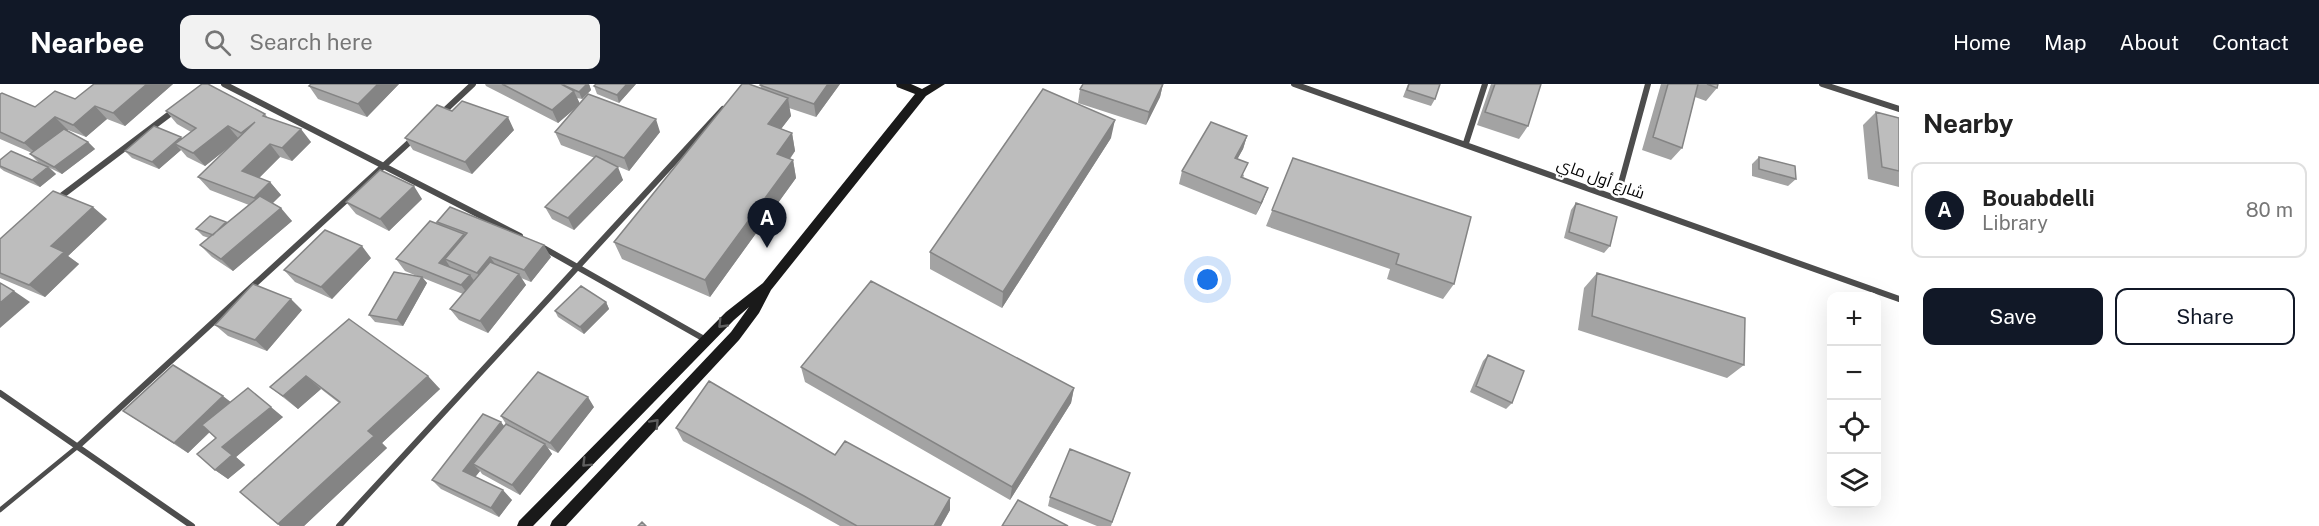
<!DOCTYPE html>
<html lang="en">
<head>
<meta charset="utf-8">
<style>
	:root { --surface:#fff; --page:#f2f2f2; --text:#222; --muted:#767676; --line:#e0e0e0; --accent:#111827 }
	body { margin:0; font-family:"Public Sans",Cairo,sans-serif; background:var(--page); color:var(--text) }
	.controls { position:absolute; right:18px; bottom:18px; display:grid; overflow:hidden; border-radius:12px; box-shadow:0 6px 24px #0002 }
	.controls button { width:54px; height:54px; display:grid; place-items:center; padding:0; border:0; border-bottom:2px solid var(--line); background:var(--surface); color:var(--text); font:30px sans-serif }
	.you { position:absolute; left:1208px; top:196px; width:21px; height:21px; margin:-15px; border:4px solid #fff; border-radius:50%; background:#1a73e8; box-shadow:0 0 0 9px #1a73e833 }
	.badge { display:grid; place-items:center; width:39px; height:39px; border-radius:50%; background:var(--accent); color:#fff; font-size:20px; font-weight:700 }
	.pin { position:absolute; translate:-50% -50px; filter:drop-shadow(0 2px 3px #0008) }
	.pin::after { content:''; position:absolute; top:32px; width:21px; height:18px; background:inherit; clip-path:polygon(0 0,100% 0,50% 100%) }
	.list { margin:0; padding:0; list-style:none }
	h2 { display:flex; justify-content:space-between; align-items:center; height:78px; margin:0; padding:0 24px; font-size:26px }
	h2 small { font-size:20px; font-weight:400; color:var(--muted) }
	.list li { display:grid; grid-template-columns:39px 1fr auto; gap:18px; align-items:center; box-sizing:border-box; height:96px; margin:0 12px 12px; padding:0 12px; border:2px solid var(--line); border-radius:12px }
	.list b { display:block; font-size:22px; white-space:nowrap }
	.list p { margin:0; font-size:20px; white-space:nowrap; color:var(--muted) }
	.list em { font-size:20px; font-style:normal; color:var(--muted) }
	.actions { display:flex; gap:12px; padding:18px 24px }
	.actions a { flex:1; padding:14px 0; border:2px solid var(--accent); border-radius:12px; text-align:center; font-size:21px; color:var(--accent) }
	.actions .main { background:var(--accent); color:#fff }
	.icon { flex:none; width:33px; height:33px; fill:none; stroke:currentColor; stroke-width:2; stroke-linecap:round; stroke-linejoin:round }
	.map { position:relative; flex:none; width:1899px; height:442px; overflow:hidden }
	header { display:flex; align-items:center; gap:36px; box-sizing:border-box; height:84px; padding:0 30px; background:var(--accent); color:#fff }
	header strong { font-size:28px }
	nav { display:flex; gap:33px; margin-inline-start:auto; font-size:21px }
	.search { width:420px; height:54px; background:var(--page); display:flex; align-items:center; gap:15px; box-sizing:border-box; padding:0 21px; border-radius:12px; color:var(--muted); font-size:22px }
	main { display:flex }
	aside { flex:1; background:var(--surface) }
	.map>svg:first-child { display:block }
</style>
</head>
<body>
<header>
<strong>Nearbee</strong>
<div class="search"><svg class="icon" aria-label="search" viewBox="0 0 24 24"><circle cx="10" cy="10" r="6"/><path d="M15 15l6 6"/></svg>Search here</div>
<nav><a>Home</a><a>Map</a><a>About</a><a>Contact</a></nav>
</header>
<main>
<div class="map">
<svg width="1899" height="442" viewBox="0 0 1899 442">
	<rect width="100%" height="100%" fill="#fff"/>
	<g fill="none" stroke-linecap="round" stroke-linejoin="round">
		<path stroke="#4d4d4d" stroke-width="4.5" d="M0,426L77,363"/>
		<path stroke="#4d4d4d" stroke-width="6" d="M224,0L520,152
			M1294,0L1899,215
			M1822,0L1899,25
			M441,30L473,0
			M1466,59L1485,0
			M1617,114L1648,0
			M56,116L175,26
			M542,163L706,256
			M0,309L192,442
			M77,363L413,55
			M339,442L723,25"/>
		<path fill="#1a1a1a" fill-rule="evenodd" d="M896,0H911L922,5L931,0H945L926,12L771,206L759,229L739,256L566,442H550L552,437L731,248L749,223L734,236L533,442H517L519,437L726,228L763,199L915,10L897,3Z"/>
	</g>
	<path fill="#a3a3a3" d="M94,0H173L125,42L107,35L86,53L68,46L67,47L88,58L95,65L62,90L50,84L56,90L40,103L4,87L0,84V76L44,81L38,78L30,70L32,69L0,55V10L35,23L75,15Z
		M311,0H399L367,33L318,15L309,2Z
		M485,0H589L591,6L582,15L577,14L580,20L660,48L629,87L612,80L623,96L574,146L552,135L545,123L595,74L561,61L555,48L577,23L558,39L486,2Z
		M596,0H636L619,19L597,10L594,2Z
		M840,0L816,33L789,24L791,32L781,45L792,49L795,67L790,75L793,76L796,94L710,213L622,175L614,158L761,4L760,1Z
		M1163,0L1160,13L1146,41L1078,19L1080,5Z
		M1408,0H1440L1435,15L1431,22L1403,13Z
		M1491,0H1541L1528,42L1519,55L1477,41Z
		M1661,0H1718L1717,4L1706,17L1695,13L1682,64L1671,76L1642,66Z
		M166,27L265,30L268,34L311,58L292,77L280,73L259,94L270,98L281,111L272,119L292,137L233,187L212,173L200,161L209,154L203,152L196,145L226,138L227,139L249,121L210,106L198,93L233,60L205,82L187,73L181,66L159,85L132,74L125,67L181,53L182,55L191,48L177,40Z
		M452,27L514,46L472,90L413,66L405,54Z
		M1876,28L1899,34V103L1868,95L1863,41Z
		M1247,52L1243,65L1237,75L1244,92L1242,94L1263,117L1256,131L1179,100L1182,87Z
		M1111,54L1002,224L930,185V168Z
		M1759,73L1796,95L1788,102L1752,92V80Z
		M1293,74L1454,200L1443,215L1387,195L1390,185L1266,142Z
		M422,115L389,147L356,130L346,118Z
		M1576,119L1610,162L1604,169L1564,154L1571,126Z
		M107,135L68,172L79,180L45,213L0,194V155Z
		M437,138L551,173L531,198L521,194L526,201L488,249L459,236L450,225L463,210L423,194L427,199L403,242L375,238L369,231L417,192L405,187L396,175L439,140Z
		M371,174L332,215L295,198L284,186Z
		M1597,189L1744,281L1727,294L1578,246L1584,204Z
		M606,218L609,225L584,250L558,233L555,227Z
		M302,226L267,267L228,252L215,241Z
		M349,235L440,305L382,359L387,364L304,442H280L240,408L339,319L321,305L298,325L270,303Z
		M1488,271L1512,319L1506,325L1470,308L1483,277Z
		M801,283L1074,304L1071,319L1010,416L805,298Z
		M231,318L283,333L236,373L245,381L228,395L215,386L216,354L210,348L188,369L123,327Z
		M594,323L558,369L548,364L552,370L520,411L482,390L480,387L475,393L512,416L499,433L441,405L432,396L504,342L506,340L501,332Z
		M676,344L835,371L950,414V426L941,442H840L808,424L683,357Z
		M1130,389L1111,442H1097L1048,422L1050,413Z"/>
	<path fill="#848484" d="M147,0H173L125,42L113,29Z
		M378,0H399L367,33L358,20Z
		M587,0H589L591,6L582,15L579,8Z
		M627,0H636L619,19L617,11Z
		M828,0H840L816,33L814,20Z
		M1163,0L1160,13L1146,41L1149,28Z
		M574,7L580,20L558,39L552,26Z
		M788,14L791,32L771,58L768,40Z
		M95,22L107,35L86,53L73,41Z
		M55,33L68,46L38,71L24,59Z
		M508,33L514,46L472,90L465,78Z
		M656,35L660,48L629,87L624,74Z
		M1115,36L1111,54L1002,224L1003,208Z
		M228,42L239,55L205,82L193,69Z
		M301,45L311,58L292,77L282,64Z
		M792,49L795,67L780,88L777,70Z
		M1247,52L1243,65L1231,87L1235,74Z
		M181,53L187,61L175,60L181,66L159,85L152,78Z
		M88,58L95,65L62,90L54,83Z
		M270,60L280,73L253,100L242,87Z
		M793,76L796,94L710,213L705,196Z
		M48,83L56,90L40,103L32,96Z
		M618,83L623,96L574,146L568,134Z
		M270,98L281,111L265,127L254,114Z
		M414,102L422,115L389,147L380,135Z
		M1268,104L1263,117L1256,131L1261,119Z
		M93,123L107,135L68,172L79,180L45,213L29,201L51,162Z
		M281,124L292,137L233,187L221,175Z
		M464,150L472,162L445,175L452,186L439,179Z
		M544,161L551,173L531,198L524,186Z
		M362,162L371,174L332,215L321,203Z
		M490,173L498,184L485,200L477,189Z
		M519,190L526,201L488,249L480,237Z
		M470,191L478,202L470,213L461,201Z
		M422,193L427,199L403,242L397,236Z
		M14,207L30,218L0,244V219Z
		M291,215L302,226L267,267L255,256Z
		M606,218L609,225L584,250L580,243Z
		M306,292L321,305L298,325L283,312Z
		M428,292L440,305L382,359L387,364L304,442H280L278,440L368,347Z
		M1074,304L1071,319L1010,416L1012,403Z
		M223,312L236,322L188,369L174,359Z
		M588,313L594,323L558,369L550,359Z
		M271,323L283,333L236,373L245,381L228,395L215,386L222,363Z
		M501,338L509,348L473,380L480,387L472,397L463,387Z
		M545,360L552,370L520,411L512,401Z
		M503,406L512,416L499,433L491,424Z
		M950,414V426L941,442H934Z"/>
	<path fill="#bdbdbd" stroke="#848484" stroke-width="1.5" d="M94,0H147L113,29L95,22L73,41L55,33L24,59L0,48V10L2,9L35,23L55,7L75,15Z
		M202,0H208L265,30L263,32L301,45L282,64L270,60L242,87L270,98L254,114L198,93L255,38L241,49L228,42L193,69L175,60L196,44L166,27Z
		M311,0H378L358,20L309,2Z
		M502,0H561L574,7L552,26Z
		M561,0H587L579,8Z
		M596,0H627L617,11L594,2Z
		M742,0H749L788,14L768,40L792,49L777,70L793,76L705,196L614,158Z
		M761,0H828L814,20L760,1Z
		M1083,0H1163L1149,28L1080,5Z
		M1409,0H1440L1435,15L1407,6Z
		M1495,0H1541L1528,42L1485,28Z
		M1668,0H1698L1682,64L1653,53Z
		M1707,0H1718L1717,4Z
		M1043,5L1115,36L1003,208L930,168Z
		M588,10L656,35L624,74L555,48Z
		M462,17L508,33L465,78L405,54L437,21L452,27Z
		M1876,28L1899,34V87L1882,83Z
		M1211,38L1247,52L1235,74L1248,79L1241,93L1268,104L1261,119L1182,87Z
		M154,42L181,53L152,78L125,67Z
		M64,45L88,58L54,83L30,70Z
		M11,67L48,83L32,96L0,82V76Z
		M596,72L618,83L568,134L545,123Z
		M1759,73L1795,82L1796,95L1759,85Z
		M1293,74L1471,133L1454,200L1396,180L1399,170L1272,126Z
		M380,86L414,102L380,135L346,118Z
		M53,107L93,123L51,162L64,168L29,201L0,189V155Z
		M260,112L281,124L221,175L200,161Z
		M1576,119L1617,133L1610,162L1569,148Z
		M450,123L544,161L524,186L490,173L477,189L445,175L467,149L437,138Z
		M210,132L226,138L213,151L196,145Z
		M430,137L464,150L439,179L470,191L461,201L396,175Z
		M325,146L362,162L321,203L284,186Z
		M490,178L519,190L480,237L450,225Z
		M394,188L422,193L397,236L369,231Z
		M1597,189L1745,234L1744,281L1592,232Z
		M871,197L1074,304L1012,403L801,283Z
		M0,199L14,207L0,219Z
		M253,200L291,215L255,256L215,241Z
		M581,202L606,218L580,243L555,227Z
		M349,235L428,292L368,347L374,352L278,440L240,408L340,318L306,292L283,312L270,303Z
		M1488,271L1524,287L1512,319L1476,302Z
		M173,281L223,312L174,359L123,327Z
		M538,288L588,313L550,359L501,332Z
		M709,297L835,371L845,357L950,414L934,442H857L804,412L676,344Z
		M248,304L271,323L222,363L232,371L215,386L197,370L216,354L202,341Z
		M483,330L501,338L463,387L503,406L491,424L432,396Z
		M506,340L545,360L512,401L473,380Z
		M1070,365L1130,389L1112,438L1050,413Z
		M1018,416L1068,442H1002Z
		M642,438L646,442H638Z"/>
	<defs><path id="oneway-chevron" d="M-2-3.5L2.5 0L-2 3.5" fill="none" stroke-width="1.6" stroke-linecap="round" stroke-linejoin="round" transform="scale(1.5)"/></defs>
	<g stroke="#5f5f5f">
		<use href="#oneway-chevron" transform="translate(722 240) rotate(134)"/>
		<use href="#oneway-chevron" transform="translate(655 339) rotate(-47)"/>
		<use href="#oneway-chevron" transform="translate(586 379) rotate(135)"/>
	</g>
	<g text-anchor="middle" stroke-width="5" stroke-linejoin="round" paint-order="stroke">
		<g font-size="16" fill="#000" stroke="#fff">
			<text transform="translate(1601 94) rotate(20)" y="6">شارع أول ماي</text>
		</g>
	</g>
</svg>
<div class="controls">
<button>+</button>
<button>−</button>
<button><svg class="icon" aria-label="locate" viewBox="0 0 24 24"><circle cx="12" cy="12" r="6"/><path d="M12 2v4M12 18v4M2 12h4M18 12h4"/></svg></button>
<button><svg class="icon" aria-label="layers" viewBox="0 0 24 24"><path d="M12 4l9 5-9 5-9-5zM3 14l9 5 9-5"/></svg></button>
</div>
<div class="you"></div>
<div class="pin badge" style="left:767px;top:164px">A</div>
</div>
<aside>
<h2>Nearby<small></small></h2>
<ul class="list">
<li><span class="badge">A</span><div><b>Bouabdelli</b><p>Library</p></div><em>80 m</em></li>
</ul>
<div class="actions"><a class="main">Save</a><a>Share</a></div>
</aside>
</main>
</body>
</html>
